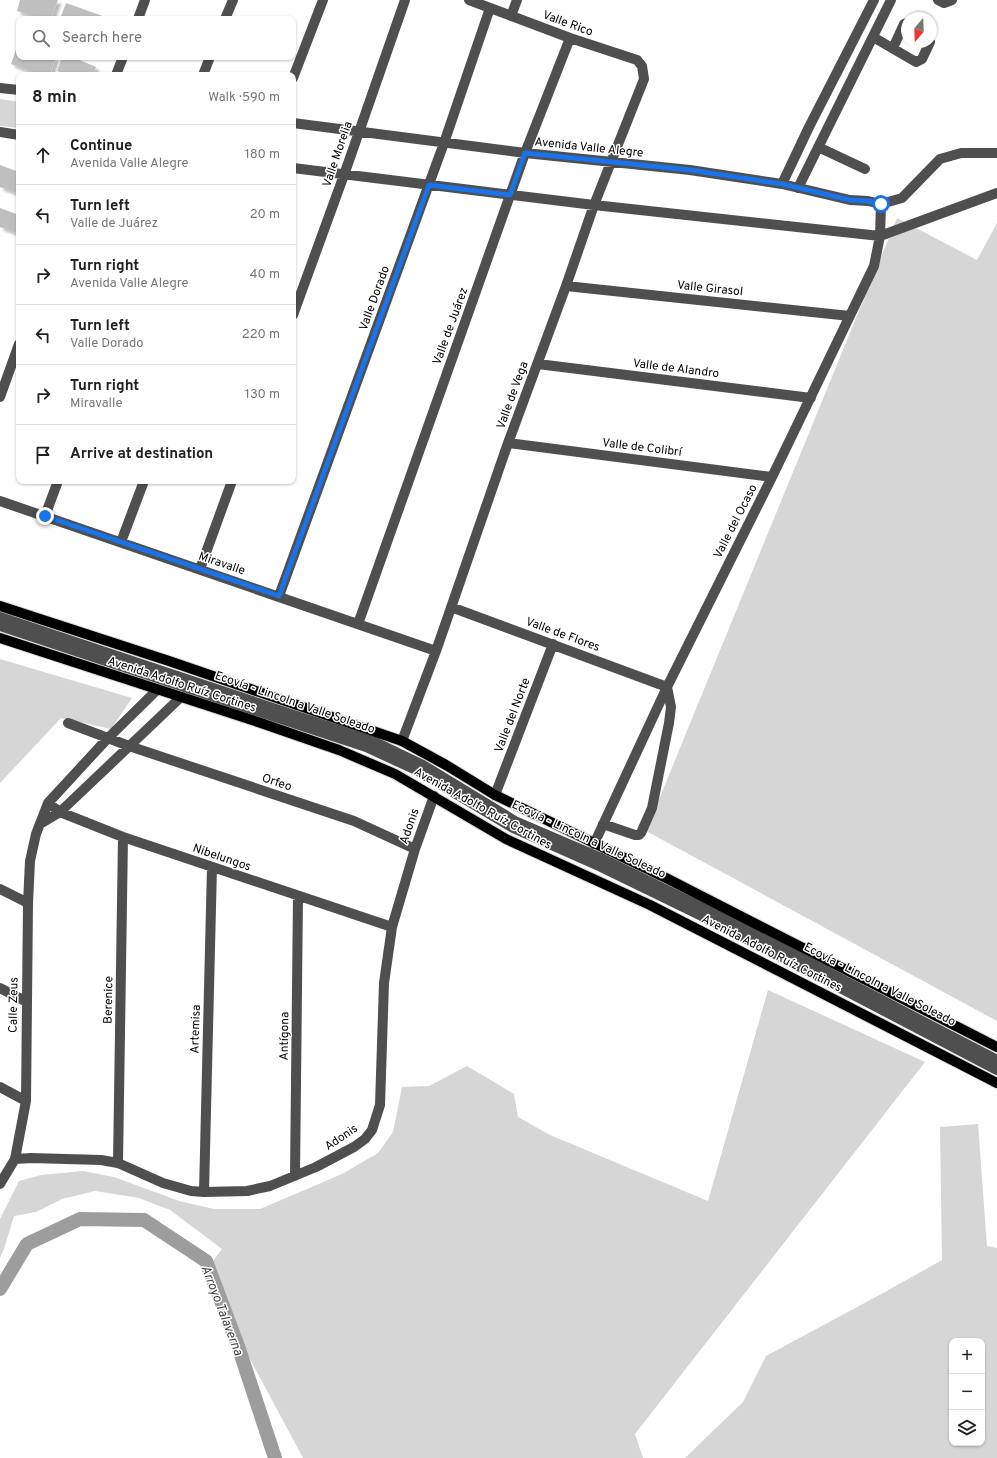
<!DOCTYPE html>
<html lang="en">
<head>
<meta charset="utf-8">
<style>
	:root { --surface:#fff; --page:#f6f6f6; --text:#222; --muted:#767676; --line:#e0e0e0 }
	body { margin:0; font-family:Overpass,sans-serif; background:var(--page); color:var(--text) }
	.controls { position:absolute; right:12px; bottom:12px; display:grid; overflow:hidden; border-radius:8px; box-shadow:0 1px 3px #0004 }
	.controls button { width:36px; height:36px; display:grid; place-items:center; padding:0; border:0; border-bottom:1px solid var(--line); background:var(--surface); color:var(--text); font:20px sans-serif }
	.compass { position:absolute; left:901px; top:12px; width:36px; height:36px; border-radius:50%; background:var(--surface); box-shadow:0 1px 3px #0004; rotate:199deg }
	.stop { position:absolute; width:12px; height:12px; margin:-9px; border:3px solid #1a73e8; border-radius:50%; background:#fff }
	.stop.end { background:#1a73e8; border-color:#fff; box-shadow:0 1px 4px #0008 }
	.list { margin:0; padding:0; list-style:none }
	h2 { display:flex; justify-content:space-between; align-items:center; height:52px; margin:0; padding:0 16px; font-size:17px }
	h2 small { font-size:13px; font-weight:400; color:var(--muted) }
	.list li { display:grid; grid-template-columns:26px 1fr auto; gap:12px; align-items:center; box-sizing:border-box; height:60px; padding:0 16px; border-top:1px solid var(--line) }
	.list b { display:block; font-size:15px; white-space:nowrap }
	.list p { margin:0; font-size:13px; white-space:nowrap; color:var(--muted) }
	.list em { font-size:13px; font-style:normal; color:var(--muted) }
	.icon { flex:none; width:22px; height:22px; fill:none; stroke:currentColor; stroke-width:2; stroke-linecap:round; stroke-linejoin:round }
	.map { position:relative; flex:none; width:997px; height:1458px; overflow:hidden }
	.search { position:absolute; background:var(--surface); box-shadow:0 1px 3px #0004; left:16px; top:16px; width:280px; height:44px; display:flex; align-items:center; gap:10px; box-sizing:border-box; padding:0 14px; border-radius:8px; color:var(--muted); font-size:15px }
	.panel { position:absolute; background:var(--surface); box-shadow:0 1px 3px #0004; left:16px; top:72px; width:280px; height:412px; border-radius:8px }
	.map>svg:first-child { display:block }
</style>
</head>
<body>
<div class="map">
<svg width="997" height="1458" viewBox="0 0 997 1458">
	<defs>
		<filter id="shadow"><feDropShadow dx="3.5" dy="3.5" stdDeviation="1" flood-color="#0004"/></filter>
	</defs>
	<rect width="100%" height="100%" fill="#fff"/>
	<path fill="#d6d6d6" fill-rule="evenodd" d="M0,99L19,102V128L0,126Z
		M897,218L977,260L997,223V1021L646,831Z
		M0,659L132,698L111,729L61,718L0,783Z
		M768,990L925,1062L635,1434L643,1458H303L204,1273L222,1249L170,1210L139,1198L95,1191L62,1199L36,1212L14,1216L4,1249L0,1258V1219L19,1181L41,1175L83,1171L114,1177L179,1201L214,1209H260L342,1174L378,1153L393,1132L402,1087L429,1086L467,1066L514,1094L518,1117L550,1135L708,1201Z
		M978,1124L987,1246L997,1248V1458H685L743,1402L766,1356L885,1292L942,1260L940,1127ZM952,1341H982V1443H952Z"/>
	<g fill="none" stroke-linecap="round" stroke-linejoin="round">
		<path stroke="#9d9d9d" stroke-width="14" d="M0,1289L27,1244L80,1219L144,1220L206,1261L238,1346L275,1458"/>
	</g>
	<path fill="#bfbfbf" filter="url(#shadow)" d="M20,0H58L51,19H42L17,11Z
		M66,3L111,19H60Z
		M19,41V57H56L50,75H40L11,64Z
		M62,57H72L96,67L93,75H68L57,71Z
		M0,165L19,172V194L0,187Z
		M0,208L19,215V234L0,227Z"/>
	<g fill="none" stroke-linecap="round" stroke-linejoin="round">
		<defs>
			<path id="major" d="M0,606L169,661L402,741L446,765L495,795L668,879L997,1047
				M0,638L258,722L339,750L395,774L506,839L650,905L997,1083"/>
		</defs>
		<use href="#major" stroke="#dbdbdb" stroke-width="12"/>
		<path stroke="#4f4f4f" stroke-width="10" d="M938,0L944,3L952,0
			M511,16L517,0
			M138,19L145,0
			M225,19L233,0
			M873,37L916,62L922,59L930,42
			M893,48L904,24L907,23
			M116,75L123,57
			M203,75L210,57
			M293,78L323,0
			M0,88L19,90
			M293,123L525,153L690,170L782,184L850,200L868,201L881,204L902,198L940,159L961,153H997
			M0,132L19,135
			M818,147L865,169
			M293,168L594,205L880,236L997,193
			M782,184L809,127L874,0
			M798,188L891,0
			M566,286L850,316
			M293,315L344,175L405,0
			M538,364L811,398
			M0,397L19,344
			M508,443L772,477
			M0,501L436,651
			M45,516L58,481
			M121,542L144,481
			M200,569L232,481
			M279,596L444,143L490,8
			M451,607L667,687
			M0,617L375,742L423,765L515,821L599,857L726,919L997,1060
			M358,624L525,153L570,38
			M0,626L366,747L416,770L513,828L601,867L714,922L997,1070
			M68,723L129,746L354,821L415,849
			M402,741L436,651L508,443L566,286L594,205L644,79L642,66L637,60L570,38L469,0
			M495,795L553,644
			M48,803L60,812L123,837L392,927
			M40,824L60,812L181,697
			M603,824L635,835H639L641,833L652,808L669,723L671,707L667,687
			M594,844L667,687L772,477L874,266L880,236L881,204
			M0,889L28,903
			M0,988L27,1002
			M0,1087L26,1101
			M15,1159L31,1158L101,1160L118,1163L163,1183L191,1191L204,1192L247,1191L270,1186L316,1167L354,1147L365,1139L372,1130L380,1105L384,983L392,927L415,849L434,796
			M118,1163L123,837
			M295,1176L298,896
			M0,1184L15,1159L26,1101L28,903L30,861L36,834L48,803L107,739L157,690
			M204,1192L212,867"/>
		<use href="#major" stroke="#000" stroke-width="10"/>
	</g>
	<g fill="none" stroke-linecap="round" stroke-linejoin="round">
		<path stroke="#1a73e8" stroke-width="5" d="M45,516L279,596L429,185L510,195L525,153L690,170L782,184L850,200L868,201L881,204"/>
	</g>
	<g text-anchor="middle" stroke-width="3" stroke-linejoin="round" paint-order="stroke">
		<g font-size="12" fill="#000" stroke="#fff">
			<text transform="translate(568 23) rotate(20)" y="4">Valle Rico</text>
			<text transform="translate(589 147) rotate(6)" y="4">Avenida Valle Alegre</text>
			<text transform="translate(337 154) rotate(-71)" y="4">Valle Morelia</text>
			<text transform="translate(710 288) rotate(6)" y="4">Valle Girasol</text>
			<text transform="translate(374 298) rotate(-70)" y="4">Valle Dorado</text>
			<text transform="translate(450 326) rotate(-70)" y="4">Valle de Juárez</text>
			<text transform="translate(676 368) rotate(7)" y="4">Valle de Alandro</text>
			<text transform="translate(512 395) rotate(-70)" y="4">Valle de Vega</text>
			<text transform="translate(642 447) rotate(7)" y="4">Valle de Colibrí</text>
			<text transform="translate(735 521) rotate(-63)" y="4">Valle del Ocaso</text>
			<text transform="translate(222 563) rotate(19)" y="4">Miravalle</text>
			<text transform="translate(563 634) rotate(20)" y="4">Valle de Flores</text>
			<text transform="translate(182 684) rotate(18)" y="4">Avenida Adolfo Ruíz Cortines</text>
			<text transform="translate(295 702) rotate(19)" y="4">Ecovía - Lincoln a Valle Soleado</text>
			<text transform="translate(512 715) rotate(-69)" y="4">Valle del Norte</text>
			<text transform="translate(277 782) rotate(18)" y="4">Orfeo</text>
			<text transform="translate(483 808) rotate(29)" y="4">Avenida Adolfo Ruíz Cortines</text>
			<text transform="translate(409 826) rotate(-71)" y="4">Adonis</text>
			<text transform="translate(589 839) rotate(25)" y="4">Ecovía - Lincoln a Valle Soleado</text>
			<text transform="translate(222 857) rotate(19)" y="4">Nibelungos</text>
			<text transform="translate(772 953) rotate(27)" y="4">Avenida Adolfo Ruíz Cortines</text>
			<text transform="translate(880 984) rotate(27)" y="4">Ecovía - Lincoln a Valle Soleado</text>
			<text transform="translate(108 1000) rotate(-89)" y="4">Berenice</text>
			<text transform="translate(13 1005) rotate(-89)" y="4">Calle Zeus</text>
			<text transform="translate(195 1029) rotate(-88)" y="4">Artemisa</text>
			<text transform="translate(284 1036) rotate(-89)" y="4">Antígona</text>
			<text transform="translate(341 1137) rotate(-34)" y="4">Adonis</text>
		</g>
		<g font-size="13" font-style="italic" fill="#3e3e3e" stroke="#fff">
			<text transform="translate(223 1310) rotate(69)" y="5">Arroyo Talaverna</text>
		</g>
	</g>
</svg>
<div class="controls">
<button>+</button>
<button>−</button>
<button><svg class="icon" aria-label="layers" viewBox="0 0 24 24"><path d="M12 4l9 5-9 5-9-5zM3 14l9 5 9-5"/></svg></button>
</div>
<svg class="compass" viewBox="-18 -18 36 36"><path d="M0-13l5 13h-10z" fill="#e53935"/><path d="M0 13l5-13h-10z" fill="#767676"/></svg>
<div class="stop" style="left:881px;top:204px"></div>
<div class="stop end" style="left:45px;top:516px"></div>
<div class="search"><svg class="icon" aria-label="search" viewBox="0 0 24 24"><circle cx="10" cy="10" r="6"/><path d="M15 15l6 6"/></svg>Search here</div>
<section class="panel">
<h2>8 min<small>Walk · 590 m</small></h2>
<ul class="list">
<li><svg class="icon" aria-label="ahead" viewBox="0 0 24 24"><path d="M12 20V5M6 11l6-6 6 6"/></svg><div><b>Continue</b><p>Avenida Valle Alegre</p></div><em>180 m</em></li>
<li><svg class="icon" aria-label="left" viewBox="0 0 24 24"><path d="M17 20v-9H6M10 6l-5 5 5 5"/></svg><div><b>Turn left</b><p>Valle de Juárez</p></div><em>20 m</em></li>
<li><svg class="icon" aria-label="right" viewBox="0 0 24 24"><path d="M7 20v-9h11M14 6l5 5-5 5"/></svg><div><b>Turn right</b><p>Avenida Valle Alegre</p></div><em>40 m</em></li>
<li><svg class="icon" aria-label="left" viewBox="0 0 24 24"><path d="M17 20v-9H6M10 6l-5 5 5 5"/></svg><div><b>Turn left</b><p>Valle Dorado</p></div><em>220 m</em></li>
<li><svg class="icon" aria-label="right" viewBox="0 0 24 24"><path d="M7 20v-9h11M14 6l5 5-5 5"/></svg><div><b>Turn right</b><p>Miravalle</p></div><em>130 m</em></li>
<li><svg class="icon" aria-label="arrive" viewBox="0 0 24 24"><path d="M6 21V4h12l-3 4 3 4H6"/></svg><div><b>Arrive at destination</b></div></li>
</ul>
</section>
</div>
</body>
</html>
